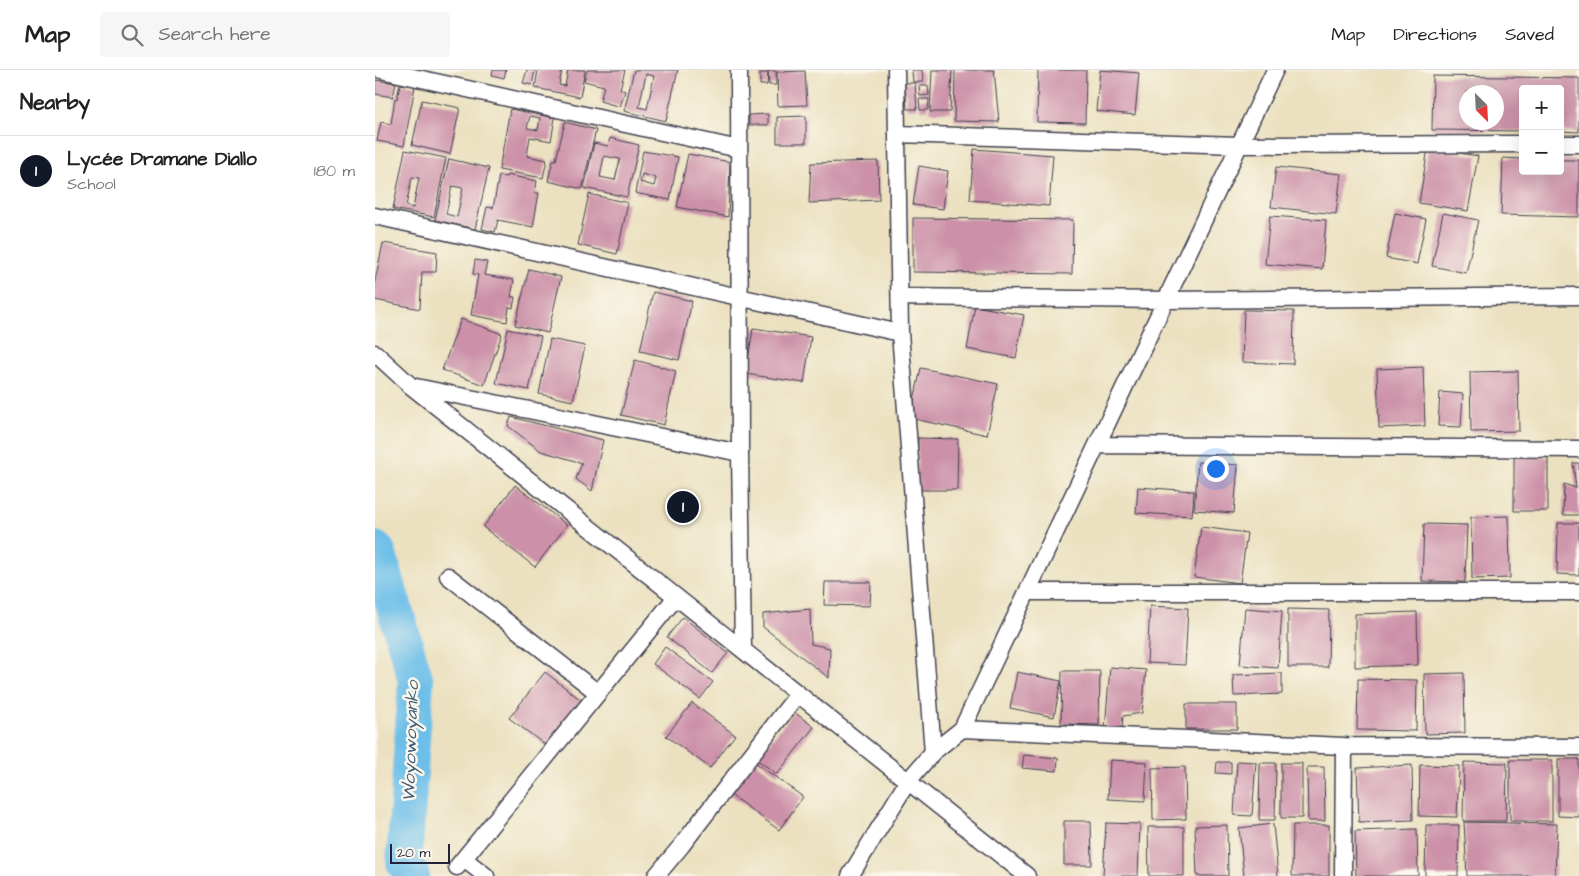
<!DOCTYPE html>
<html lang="en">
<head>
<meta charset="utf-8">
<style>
	:root { --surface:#fff; --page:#f6f6f6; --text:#222; --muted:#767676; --line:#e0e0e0; --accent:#111827 }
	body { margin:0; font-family:"Architects Daughter",sans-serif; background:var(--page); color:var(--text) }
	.controls { position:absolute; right:15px; top:15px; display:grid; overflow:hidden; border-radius:5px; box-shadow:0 5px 20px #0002 }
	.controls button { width:45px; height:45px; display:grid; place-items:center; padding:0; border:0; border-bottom:1px solid var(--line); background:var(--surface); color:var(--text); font:25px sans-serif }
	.compass { position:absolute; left:1084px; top:15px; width:45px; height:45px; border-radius:50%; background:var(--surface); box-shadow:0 5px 20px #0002; rotate:156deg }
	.scale { position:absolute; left:15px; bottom:12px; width:60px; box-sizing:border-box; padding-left:5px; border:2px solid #22223b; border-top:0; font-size:14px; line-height:18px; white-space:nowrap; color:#22223b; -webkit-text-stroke:4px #fbf7ec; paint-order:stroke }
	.you { position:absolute; left:840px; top:398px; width:18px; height:18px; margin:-12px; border:4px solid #fff; border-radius:50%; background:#1a73e8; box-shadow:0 0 0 8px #1a73e833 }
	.badge { display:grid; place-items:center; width:32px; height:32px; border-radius:50%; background:var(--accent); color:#fff; font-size:16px; font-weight:700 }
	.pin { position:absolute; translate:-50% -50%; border:2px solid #fff; box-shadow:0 1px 5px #0006 }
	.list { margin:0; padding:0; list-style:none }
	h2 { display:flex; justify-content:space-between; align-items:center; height:65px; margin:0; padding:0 20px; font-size:21px }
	h2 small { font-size:16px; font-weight:400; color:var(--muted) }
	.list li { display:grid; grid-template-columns:32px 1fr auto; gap:15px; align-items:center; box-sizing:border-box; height:70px; padding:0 20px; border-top:1px solid var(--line) }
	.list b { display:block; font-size:19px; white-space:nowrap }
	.list p { margin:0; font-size:16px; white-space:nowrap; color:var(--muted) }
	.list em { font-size:16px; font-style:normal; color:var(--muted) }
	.icon { flex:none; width:28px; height:28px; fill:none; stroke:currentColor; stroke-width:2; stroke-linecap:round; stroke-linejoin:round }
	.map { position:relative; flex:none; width:1204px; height:806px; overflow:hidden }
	header { display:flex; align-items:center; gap:30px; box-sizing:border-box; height:70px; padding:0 25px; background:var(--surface); border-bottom:1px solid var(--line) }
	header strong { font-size:24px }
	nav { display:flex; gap:28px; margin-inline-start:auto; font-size:18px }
	.search { width:350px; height:45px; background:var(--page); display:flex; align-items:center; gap:12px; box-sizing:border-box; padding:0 18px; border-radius:5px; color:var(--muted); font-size:19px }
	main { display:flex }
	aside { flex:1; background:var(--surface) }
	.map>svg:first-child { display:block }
</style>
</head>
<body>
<header>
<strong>Map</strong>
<div class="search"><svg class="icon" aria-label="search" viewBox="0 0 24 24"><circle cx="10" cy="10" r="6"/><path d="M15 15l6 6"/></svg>Search here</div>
<nav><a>Map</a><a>Directions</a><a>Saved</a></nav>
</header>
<main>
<aside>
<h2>Nearby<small></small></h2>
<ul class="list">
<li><span class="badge">1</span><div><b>Lycée Dramane Diallo</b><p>School</p></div><em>180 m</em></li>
</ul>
</aside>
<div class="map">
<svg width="1204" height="806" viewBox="0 0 1204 806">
	<rect width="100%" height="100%" fill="#fbf7ec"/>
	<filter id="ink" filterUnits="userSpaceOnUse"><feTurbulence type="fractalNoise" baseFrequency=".02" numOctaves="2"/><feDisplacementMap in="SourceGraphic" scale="10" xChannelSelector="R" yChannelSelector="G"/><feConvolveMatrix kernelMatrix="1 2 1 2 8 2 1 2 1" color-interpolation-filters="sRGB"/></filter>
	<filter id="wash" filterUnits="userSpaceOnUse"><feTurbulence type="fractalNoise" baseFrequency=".0096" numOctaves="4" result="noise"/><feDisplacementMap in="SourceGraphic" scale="20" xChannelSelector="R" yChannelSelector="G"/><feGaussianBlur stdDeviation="1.12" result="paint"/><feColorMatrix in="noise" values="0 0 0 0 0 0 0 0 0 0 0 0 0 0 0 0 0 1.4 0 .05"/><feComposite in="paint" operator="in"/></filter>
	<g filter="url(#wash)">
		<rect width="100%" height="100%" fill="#ebe1c0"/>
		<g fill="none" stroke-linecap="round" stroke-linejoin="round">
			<path stroke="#6dbfe9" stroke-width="36" d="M0,479L3,482L41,611L29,792L37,806"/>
		</g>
		<g id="blocks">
			<path fill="#cc91a8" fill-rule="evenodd" d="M118,0H131L129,8L117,5Z
				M152,0H160L157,15L148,13Z
				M163,0H187L184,15L190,16L193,0H210L205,27L160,18Z
				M212,0H250L245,19L250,21L245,37L225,31L229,16L209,11Z
				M259,0H303L291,51L249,41ZM271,4L279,6L272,39L264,37Z
				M537,0H547L548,12H538Z
				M557,0H577L575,42H555Z
				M580,0H619L624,52L579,51Z
				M663,0H711L710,53L662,52Z
				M725,0L764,3L760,45L721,41Z
				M393,1H401V15H394Z
				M430,1L432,35L403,36L402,2Z
				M385,3H393L392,15H385Z
				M1058,6L1204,8V62L1185,61V19H1148V61L1057,60ZM1092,22H1122V52H1092Z
				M0,10L21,13L18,27L0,24Z
				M530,13H540L542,39H532Z
				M25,14L40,16L29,76L2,71L6,52L16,54L20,28L22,29Z
				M544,16H553L554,25L545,26Z
				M544,29H554L553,40H545Z
				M47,30L85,38L75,84L37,75Z
				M135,39L180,48L176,71L155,67L152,86L172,90L168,108L124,100ZM155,46L165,48L163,60L152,58Z
				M393,44V55H374V45Z
				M431,46V73H402V47Z
				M190,52L221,60L207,119L173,111L178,90H181Z
				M235,68L264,75L252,127L209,118L219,73L233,76ZM229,86L245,89L240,110L225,107Z
				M1053,78L1103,86L1093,141L1044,133Z
				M599,79L678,85L674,136L595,130Z
				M30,80L71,88L59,147L18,139ZM37,107L44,108L38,138L31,136Z
				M268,81L303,87L295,130L260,123ZM267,104L281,108L279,116L265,112Z
				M313,84L355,92L353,147L302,137Z
				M1128,88L1148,89V101H1185V90H1204V147L1126,145Z
				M74,89L114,98L100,159L60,150ZM77,116L88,118L82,147L71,144Z
				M503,91L504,130L434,133L436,93Z
				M544,96L573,101L568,139L538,135Z
				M901,97L966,104L961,144L896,137Z
				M132,105L162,111L160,123H164L158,157L123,150L120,162L107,159L112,137L118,138L124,106L131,107Z
				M214,124L253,133L242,184L203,175Z
				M1020,143L1051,149L1042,194L1011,188Z
				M1068,143L1103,150L1091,203L1057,196Z
				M895,146L951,150L947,199L890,194Z
				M538,148L698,150L697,204L538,202Z
				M8,173L62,182L61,202H47L45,239L0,230V211Z
				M100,190L112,192L109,205L139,210L136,227H140L138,238L134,237L132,252L96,245L103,205L98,204Z
				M154,199L186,207L173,263L140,255Z
				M278,222L317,231L304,290L265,281Z
				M600,236L649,245L641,288L592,279Z
				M869,240L919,241L918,294L867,292Z
				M86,249L127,264L109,315L67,300Z
				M378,258L436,267L429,313L371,304Z
				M133,259L166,266L154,320L121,313Z
				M175,269L210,276L198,331L164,324Z
				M260,290L301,301L289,355L246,345Z
				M1048,297L1050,356L1004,358L1002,299Z
				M546,298L623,314L612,365L535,348Z
				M1143,301L1144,361L1096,362L1095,302Z
				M1065,322L1088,324L1086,357L1063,356Z
				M136,347L228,370L217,421L201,409L207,393L166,381L133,356Z
				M543,368L583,369L582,420H542Z
				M1139,387H1173V441H1139Z
				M823,392L863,395L859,443L819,440Z
				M1198,393H1204V445H1188L1189,414L1201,418Z
				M140,415L192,455L160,497L108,457Z
				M763,417L819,421L817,446L761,443Z
				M1134,446L1135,508L1097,509L1096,447Z
				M1183,453H1204V505L1182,504Z
				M1049,454L1092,455L1090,512L1047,511Z
				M826,457L872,463L865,513L819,507Z
				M450,512H496L495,536L449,535Z
				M775,536L813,538L810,595L772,593Z
				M870,538L907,541L903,598L865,595Z
				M435,539L436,574L455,578L454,608L388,557V544Z
				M913,539L954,540L953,597H913Z
				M1042,542L1043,595L980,597V544Z
				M308,547L353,583L337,603L292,567Z
				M290,577L338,612L325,629L278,594Z
				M735,597L771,600L767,643L748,646L747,660L730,659Z
				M687,601H725L724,655L686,654Z
				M170,602L210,633L203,642L199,639L196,642L199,644L173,677L134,648Z
				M642,602L686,611L679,647L635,638Z
				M907,603V624L859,626L858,605Z
				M1089,603L1090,663L1050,664L1049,604Z
				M983,609L1042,610L1041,661L982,660Z
				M317,633L360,665L335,698L291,666Z
				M811,634H862V659H811Z
				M419,642L439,657L402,704L381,689Z
				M649,685L683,688L682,701L647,698Z
				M1183,689H1204V747L1183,746Z
				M377,690L428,727L404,760L353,723Z
				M735,690L772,692L770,731L733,729Z
				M1135,690H1177V751H1135Z
				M862,691L881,692L877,746L859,745Z
				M842,692H856V704L841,703Z
				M1089,692L1132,693L1131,751H1088Z
				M885,693H901L900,750H884Z
				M906,693H927V748H906Z
				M1037,695L1038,750L984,752L982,698Z
				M1045,695L1084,696L1082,747L1044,746Z
				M810,697L811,749L778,750L777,698Z
				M932,697H949L950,751H933Z
				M689,751H716L717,795H689Z
				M1089,752L1182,754L1180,806H1092Z
				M731,753L765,754L763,806H728Z
				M898,754L903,806H869L864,758Z
				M852,755L853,806H822L820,756Z
				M918,755H954V806H917Z
				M1051,755H1084L1083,806H1050Z
				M773,757H809V806H774Z
				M1042,759L1043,806H981L980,761Z"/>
		</g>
	</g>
	<g filter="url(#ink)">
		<use href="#blocks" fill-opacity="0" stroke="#403f4f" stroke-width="1"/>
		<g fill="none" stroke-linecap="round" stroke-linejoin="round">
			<defs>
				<path id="minor" d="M6,0L364,79
					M364,0L365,383L368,580
					M522,64L864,75L1148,74
					M1185,74H1204
					M0,146L525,263
					M525,227L791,230L1204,226
					M0,283L36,316L652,806
					M41,317L365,383
					M722,375L1204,379
					M73,506L223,623
					M652,522H1204
					M587,659L900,0
					M558,682L587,659L969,676L1204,677
					M89,789L111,806
					M82,797L301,527
					M281,806L307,775L423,624
					M475,806L533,711L558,682L525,263L521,0
					M968,806L969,676"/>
			</defs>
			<use href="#minor" stroke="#403f4f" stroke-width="19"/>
			<use href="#minor" stroke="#fff" stroke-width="16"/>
		</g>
	</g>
	<g text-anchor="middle" stroke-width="5" stroke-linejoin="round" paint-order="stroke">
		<g font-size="18" font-style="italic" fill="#3c5978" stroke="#fbf7ec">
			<text transform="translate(35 671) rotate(-88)" y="6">Woyowoyanko</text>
		</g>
	</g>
</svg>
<div class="controls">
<button>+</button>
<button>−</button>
</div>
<svg class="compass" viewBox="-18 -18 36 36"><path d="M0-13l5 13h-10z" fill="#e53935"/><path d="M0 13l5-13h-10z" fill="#767676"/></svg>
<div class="scale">20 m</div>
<div class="you"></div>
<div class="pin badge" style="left:308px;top:437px">1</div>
</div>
</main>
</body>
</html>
